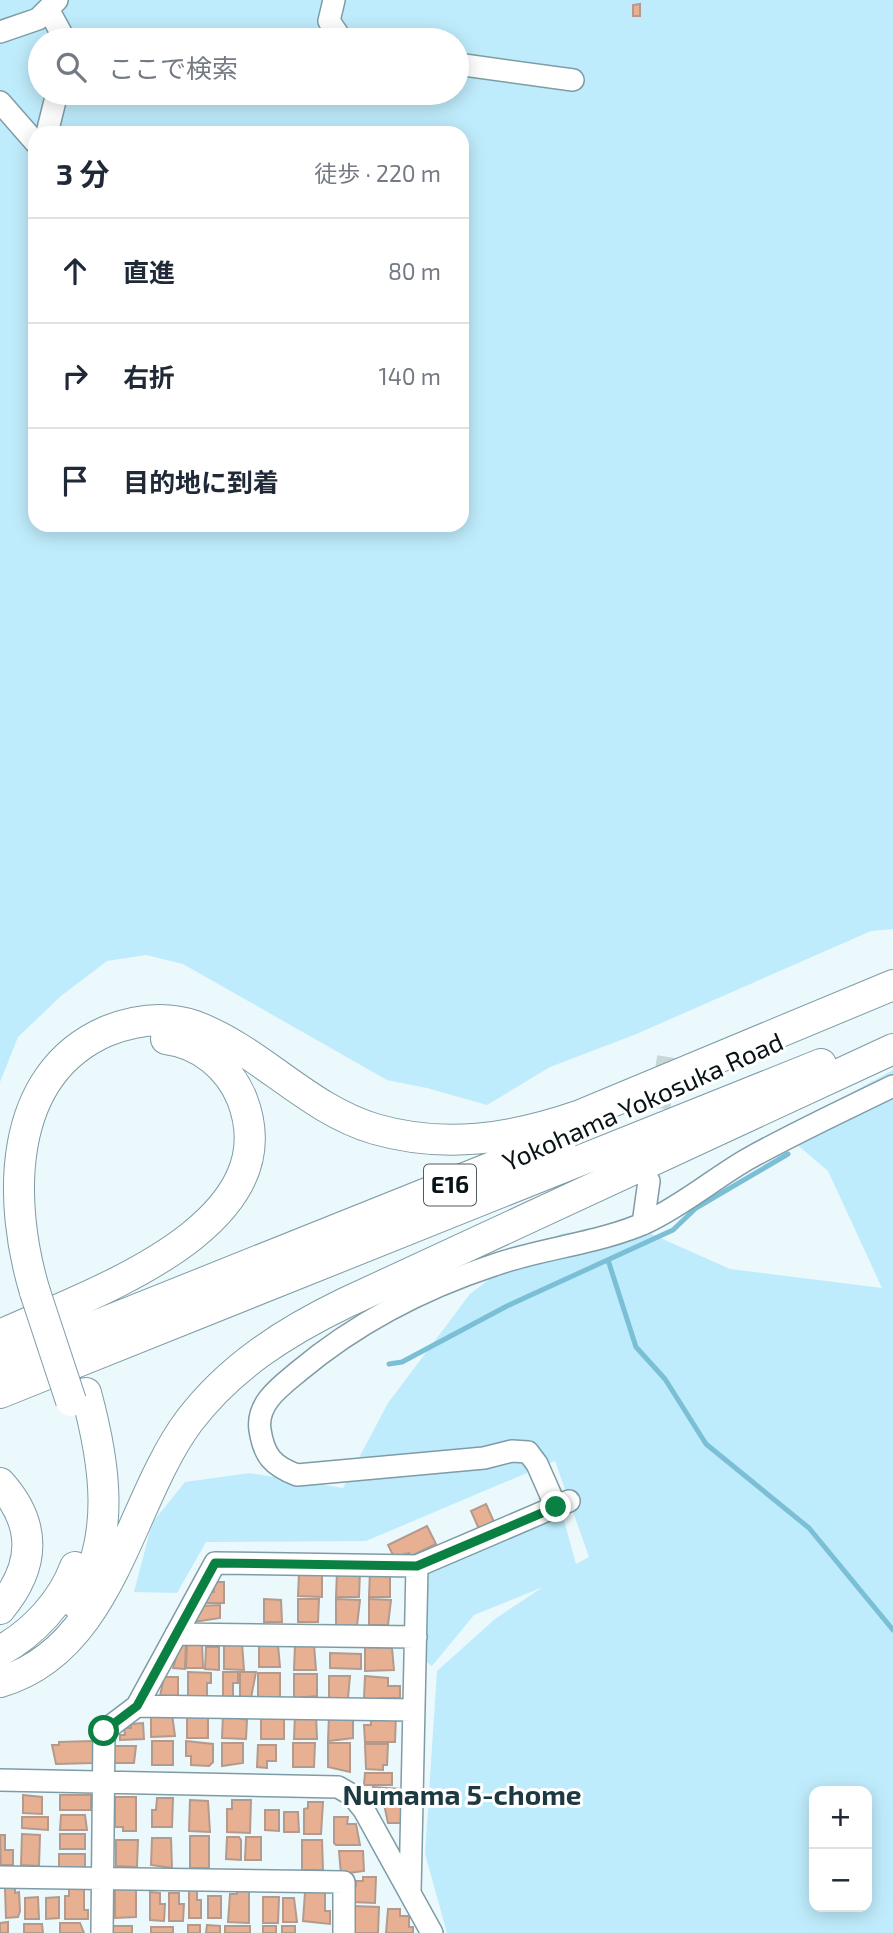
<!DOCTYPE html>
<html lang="ja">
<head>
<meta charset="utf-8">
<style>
	:root { --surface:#fff; --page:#f2f2f3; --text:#1f2937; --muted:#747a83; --line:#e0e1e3 }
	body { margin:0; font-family:"Exo 2","Noto Sans JP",sans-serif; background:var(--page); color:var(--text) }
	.controls { position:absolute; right:21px; bottom:21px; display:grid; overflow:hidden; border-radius:14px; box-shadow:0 4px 18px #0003 }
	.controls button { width:63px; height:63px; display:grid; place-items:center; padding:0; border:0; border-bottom:2px solid var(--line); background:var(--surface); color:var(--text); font:35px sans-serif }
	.stop { position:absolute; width:21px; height:21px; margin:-16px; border:5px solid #0b8043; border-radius:50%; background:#fff }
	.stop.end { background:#0b8043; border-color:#fff; box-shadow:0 2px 7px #0008 }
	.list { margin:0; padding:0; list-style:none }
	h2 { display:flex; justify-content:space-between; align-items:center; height:91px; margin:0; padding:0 28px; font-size:30px }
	h2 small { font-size:23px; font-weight:400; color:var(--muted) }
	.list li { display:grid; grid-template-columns:46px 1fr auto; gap:21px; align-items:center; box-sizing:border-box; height:105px; padding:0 28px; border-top:2px solid var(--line) }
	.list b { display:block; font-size:26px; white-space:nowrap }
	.list em { font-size:23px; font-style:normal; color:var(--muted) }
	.icon { flex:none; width:38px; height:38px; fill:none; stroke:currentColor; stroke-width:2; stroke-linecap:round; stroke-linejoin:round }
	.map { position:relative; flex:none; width:893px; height:1933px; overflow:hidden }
	.search { position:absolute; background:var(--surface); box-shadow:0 4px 18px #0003; left:28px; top:28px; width:441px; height:77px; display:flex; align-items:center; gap:18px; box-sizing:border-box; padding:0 24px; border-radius:38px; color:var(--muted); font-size:26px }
	.panel { position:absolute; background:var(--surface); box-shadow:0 4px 18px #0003; left:28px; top:126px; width:441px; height:406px; border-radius:21px }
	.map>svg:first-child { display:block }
</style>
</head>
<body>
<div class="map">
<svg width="893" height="1933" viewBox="0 0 893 1933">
	<rect width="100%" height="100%" fill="#ebf8fc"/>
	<path fill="#bfecfc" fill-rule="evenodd" d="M0,0H893V929L871,931L634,1035L550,1067L487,1105L427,1088L387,1080L183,964L146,955L107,961L61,996L18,1037L0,1082ZM40,40H457V93H40ZM35,133H462V525H35Z
		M893,1070V1933H447L425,1854L437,1671L495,1619L543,1587L474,1615L432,1666L423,1660L428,1570L562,1513L576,1564L589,1557L555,1461L366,1541L206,1542L177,1593L134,1592L152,1523L185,1482L250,1473L343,1488L388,1403L470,1294L532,1247L561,1234L629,1224L730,1269L882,1288L828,1171L781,1131ZM814,1791H867V1907H814Z"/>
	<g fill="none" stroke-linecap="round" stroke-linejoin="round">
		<path stroke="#7abfd5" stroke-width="5" d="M608,1260L636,1347L665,1379L706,1444L809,1528L893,1630
			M389,1364L402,1362L507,1306L673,1230L696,1208L788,1154"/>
	</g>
	<path fill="#e7b092" stroke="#b49a8d" stroke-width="2" d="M640,4V16H633V5Z
		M486,1504L494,1522L479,1529L471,1511Z
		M427,1526L436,1544L411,1556L409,1553L394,1557L388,1545Z
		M370,1570L390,1576V1597H369Z
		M337,1571L360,1572L359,1597H336Z
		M299,1573H322V1597L298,1596Z
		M214,1582H224V1603H205L208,1592H214Z
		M264,1599L281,1600L282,1622H264Z
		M298,1599H319L318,1622H298Z
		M336,1599L360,1600L357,1626L336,1625Z
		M369,1599L391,1600L388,1625H369Z
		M220,1605V1618L194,1622L200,1606Z
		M186,1643L185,1669L173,1668L180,1645Z
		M187,1643H202L203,1668H186Z
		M224,1643H242L244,1670L224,1669Z
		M259,1644L278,1645L280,1667H259Z
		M295,1645H314L316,1670H294Z
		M206,1647H219V1670L205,1669Z
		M365,1647L392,1648L394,1670L365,1671Z
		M330,1653L361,1654V1669L330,1668Z
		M188,1672L211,1673V1683H207V1696H188Z
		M223,1672H238V1683H233V1698H223Z
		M240,1672H256L251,1698H240Z
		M258,1673H280V1697H258Z
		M294,1674H317V1696L294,1698Z
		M329,1676H350L348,1698H329Z
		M365,1676L388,1678V1686H400V1698H381V1701L364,1698Z
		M164,1677H178V1696H160Z
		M151,1714H172L175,1736L151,1737Z
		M187,1714H208V1738H187Z
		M223,1714L247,1720L246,1739L222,1738Z
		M261,1714L284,1715V1739H261Z
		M295,1714H316L317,1739H294Z
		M329,1714L353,1715V1738L328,1741Z
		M396,1714L395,1742H365L364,1725H371V1716Z
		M143,1723L144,1739L120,1740V1735H125L124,1728H131V1724Z
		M93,1741V1763L56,1764L52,1745H59V1742Z
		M152,1741H173V1765H152Z
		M186,1741L213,1744V1762L209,1766L191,1765V1756H186Z
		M222,1743H243V1763L222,1766Z
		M293,1743H315L314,1767H293Z
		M328,1743H350V1772L328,1767Z
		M365,1744H388L387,1765H383V1770L366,1769Z
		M258,1745H276V1761H267V1768L257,1767Z
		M114,1746H136L134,1763H114Z
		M365,1773H392V1785H364Z
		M373,1787L401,1789V1798H392V1802H377Z
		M23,1795L42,1797V1814L23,1813Z
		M60,1795H91V1810H60Z
		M115,1797H136V1831H123V1827H115Z
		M157,1798H173L172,1827H152V1810H156Z
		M190,1800L208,1801L210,1832L189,1831Z
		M232,1800H251L250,1833L227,1832V1809H232Z
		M308,1802H323L321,1834H304V1809L308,1808Z
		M384,1804L403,1805V1823H388Z
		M265,1810H279V1831L265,1830Z
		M284,1812H298L299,1832H284Z
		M61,1815H85L87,1830H60Z
		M22,1817H48V1830L22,1828Z
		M334,1817H348L347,1824H356L360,1845H336L334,1843Z
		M22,1834L40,1835L39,1866L21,1865Z
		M60,1834H85V1849H60Z
		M0,1835H5V1850H13V1865H1V1869Z
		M190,1836H209V1868H190Z
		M227,1837H239L241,1840V1860L226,1859Z
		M246,1837H261V1860H245Z
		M152,1838H171L172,1868L151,1865Z
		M116,1840H138L137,1867L116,1866Z
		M302,1840H322L323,1870H302Z
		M339,1851H363L364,1871L341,1874Z
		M59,1854H85V1868H59Z
		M363,1877H376L375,1903L352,1902V1886H356V1881H363Z
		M15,1887V1893L19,1892L20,1911L18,1917L6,1918L5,1888Z
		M69,1887H84V1910H88V1919H65V1896H69Z
		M115,1888H136V1917L115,1918Z
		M189,1889H197V1900H201V1918H189Z
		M237,1889H249V1923L228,1922L230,1894H237Z
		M150,1892L160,1893V1904H165L164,1921L150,1920Z
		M305,1892H325V1911H330V1924L303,1921Z
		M169,1893H179V1904H184L183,1921H169Z
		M208,1896H221V1918H208Z
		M38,1897L39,1919H25V1898Z
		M59,1897V1918L46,1919V1898Z
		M263,1897H279L278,1923H263Z
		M283,1898H294L297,1922H283Z
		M353,1906L379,1907L378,1933H350Z
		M388,1909H400V1916H409V1927H413V1933H386Z
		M8,1922V1933H0V1923Z
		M60,1923H80L84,1933H60Z
		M24,1924H42L43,1933H24Z
		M188,1925H200V1933H188Z
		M207,1925L220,1926V1933H206Z
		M112,1926H132V1933H112Z
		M225,1926H250V1933H225Z
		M263,1926H276V1933H263Z
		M282,1926H295V1933H282Z
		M151,1927H173V1933H151Z"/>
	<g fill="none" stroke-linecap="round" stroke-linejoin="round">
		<path stroke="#c9d6da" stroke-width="21" stroke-dasharray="21 10" stroke-linecap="butt" d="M655,1139L668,1054"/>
		<defs>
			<path id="minor" d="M334,0L329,21L342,40
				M48,9L65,40
				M0,32L38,19L57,0
				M457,64L573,80
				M0,102L35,142
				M47,133L57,93
				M643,1224L649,1181
				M556,1507L537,1464L528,1452L512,1451L484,1458L297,1475C273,1466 264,1456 260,1430C256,1403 281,1386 299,1371C355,1324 424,1288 494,1265C542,1248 601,1243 647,1222C683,1205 712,1180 746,1160C794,1133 844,1110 893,1086
				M176,1634L416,1637
				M137,1706L414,1710
				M0,1780L338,1787L352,1795L364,1810L432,1933
				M0,1877L344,1882V1933
				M410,1892L417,1566
				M102,1933L104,1731L137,1706L215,1563L417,1566L569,1501"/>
			<path id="highway" d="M35,1292C8,1203 5,1075 107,1031C135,1020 166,1016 195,1026C260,1050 307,1109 375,1129C444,1149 511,1139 578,1116L893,985
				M0,1335C86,1295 292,1228 242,1099C229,1067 200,1043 166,1039
				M0,1364L562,1139
				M0,1393L821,1064
				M0,1483C37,1524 36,1566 0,1609
				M76,1603C117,1538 105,1463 86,1393
				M0,1651C33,1633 62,1602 75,1567
				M0,1682C112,1650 128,1503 189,1421C230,1367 285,1332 345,1303L893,1049"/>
		</defs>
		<use href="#minor" stroke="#7e9ca6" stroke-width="24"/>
		<use href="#highway" stroke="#7e9ca6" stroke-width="32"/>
		<use href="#minor" stroke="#fff" stroke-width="21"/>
		<use href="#highway" stroke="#fff" stroke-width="30"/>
		<defs>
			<path id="highway-bridge" d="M35,1292L71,1401"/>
		</defs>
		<use href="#highway-bridge" stroke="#7e9ca6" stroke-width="32" stroke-linecap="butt"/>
		<use href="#highway-bridge" stroke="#fff" stroke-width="30"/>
	</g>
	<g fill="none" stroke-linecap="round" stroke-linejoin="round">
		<path stroke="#0b8043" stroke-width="9" d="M104,1731L137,1706L215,1563L417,1566L556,1507"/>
	</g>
	<g text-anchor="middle" stroke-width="6" stroke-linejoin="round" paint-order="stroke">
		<rect fill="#fff" stroke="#525a5d" stroke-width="2" x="424" y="1164.5" width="52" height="41" rx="5"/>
		<g font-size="24" font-weight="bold" fill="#081317">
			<text x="450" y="1193">E16</text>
		</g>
		<g font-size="26" fill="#081317" stroke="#fff">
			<text transform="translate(643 1102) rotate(-24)" y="9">Yokohama Yokosuka Road</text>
		</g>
		<g font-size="28" font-weight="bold" fill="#1d3941" stroke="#fff">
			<text x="462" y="1805">Numama 5-chome</text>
		</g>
	</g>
</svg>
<div class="controls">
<button>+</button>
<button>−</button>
</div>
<div class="stop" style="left:104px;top:1731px"></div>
<div class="stop end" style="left:556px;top:1507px"></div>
<div class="search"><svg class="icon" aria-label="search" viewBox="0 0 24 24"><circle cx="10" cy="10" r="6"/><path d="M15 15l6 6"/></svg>ここで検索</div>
<section class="panel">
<h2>3 分<small>徒歩 · 220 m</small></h2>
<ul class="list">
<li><svg class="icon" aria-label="ahead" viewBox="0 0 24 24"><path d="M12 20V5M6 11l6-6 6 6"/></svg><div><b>直進</b></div><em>80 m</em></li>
<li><svg class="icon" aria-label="right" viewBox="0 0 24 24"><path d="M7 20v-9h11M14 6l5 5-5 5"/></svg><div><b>右折</b></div><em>140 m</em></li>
<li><svg class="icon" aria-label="arrive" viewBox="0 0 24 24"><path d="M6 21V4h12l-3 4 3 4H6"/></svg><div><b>目的地に到着</b></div></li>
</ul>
</section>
</div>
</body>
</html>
